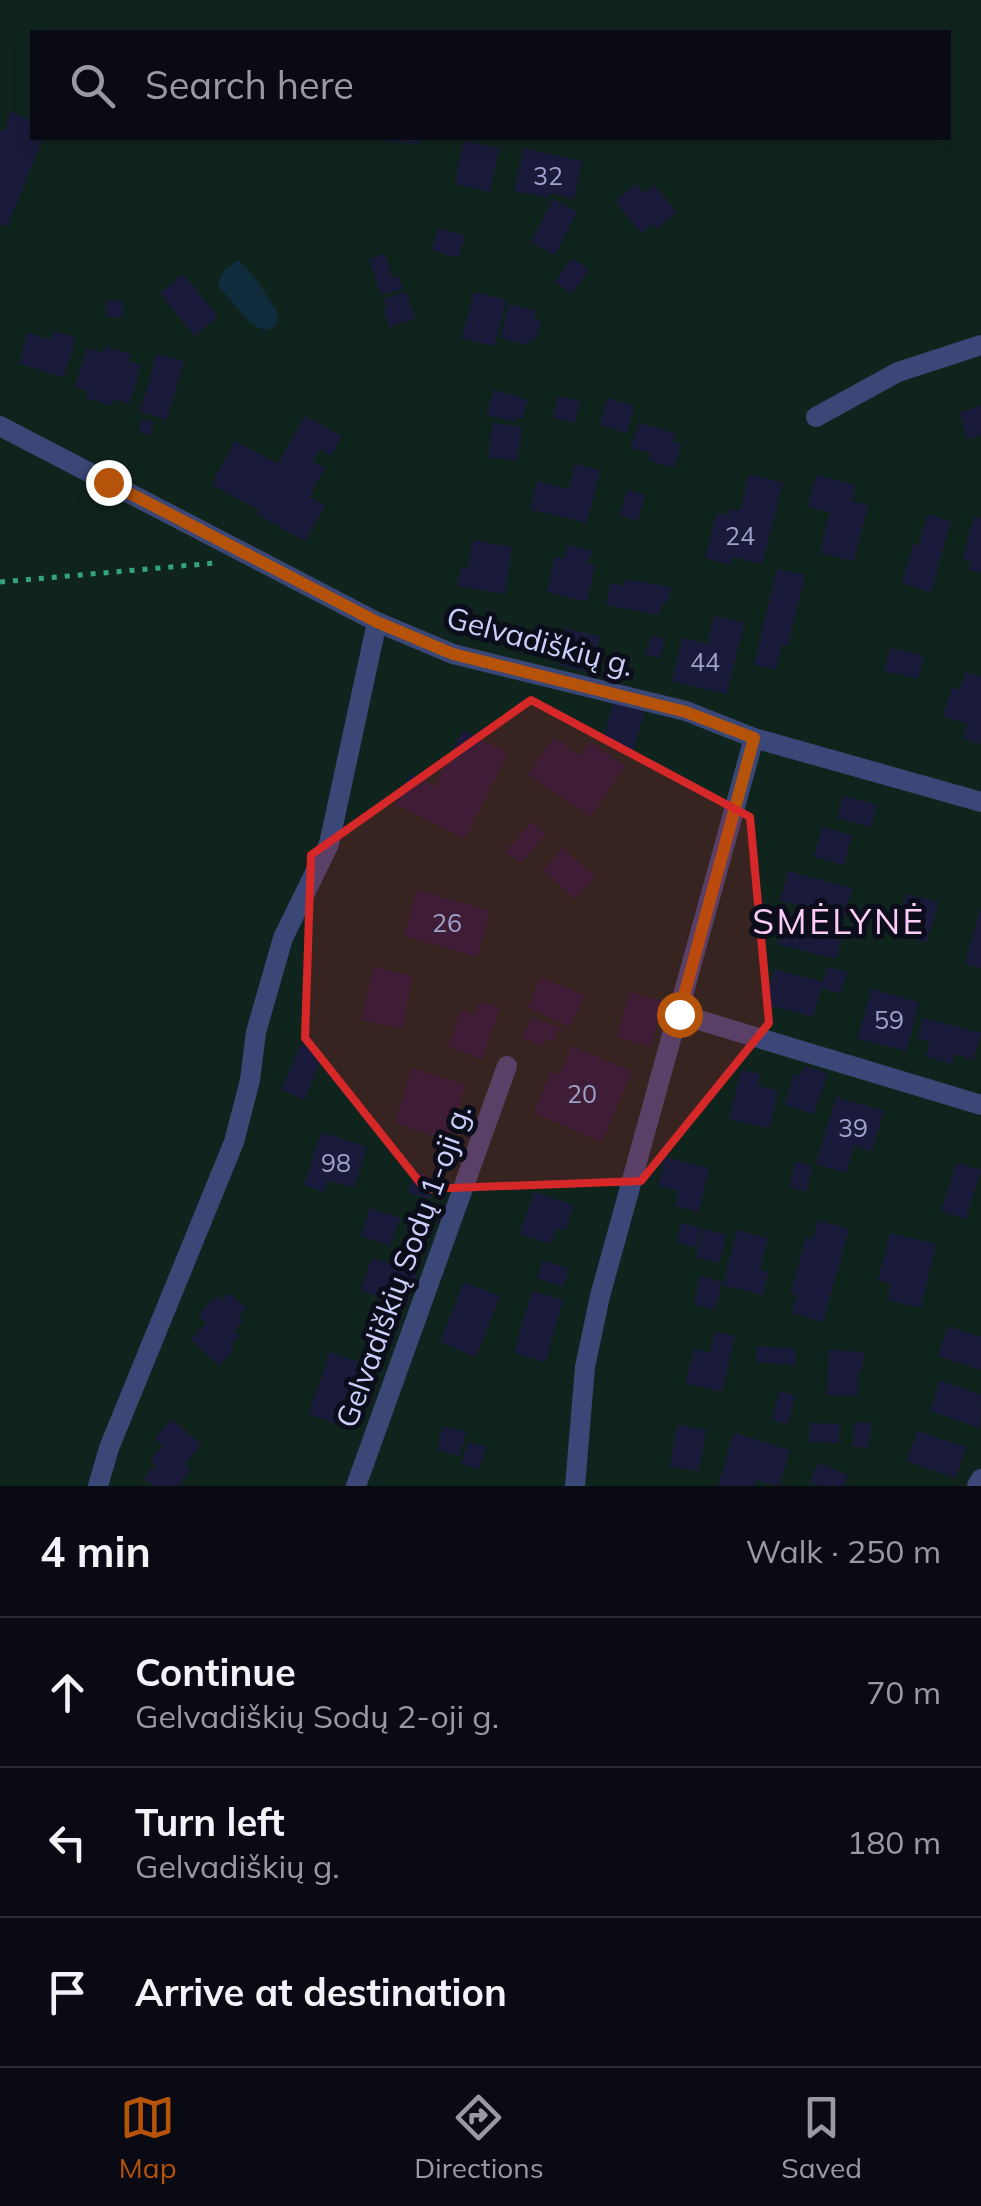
<!DOCTYPE html>
<html lang="en">
<head>
<meta charset="utf-8">
<style>
	:root { --surface:#090a14; --page:#12131d; --text:#f1f3f6; --muted:#999aa0; --line:#292b34; --accent:#b45309 }
	body { margin:0; font-family:Mulish,sans-serif; background:var(--page); color:var(--text) }
	.stop { position:absolute; width:30px; height:30px; margin:-22px; border:8px solid #b45309; border-radius:50%; background:#fff }
	.stop.end { background:#b45309; border-color:#fff; box-shadow:0 2px 10px #0008 }
	.list { margin:0; padding:0; list-style:none }
	h2 { display:flex; justify-content:space-between; align-items:center; height:130px; margin:0; padding:0 40px; font-size:42px }
	h2 small { font-size:32px; font-weight:400; color:var(--muted) }
	.list li { display:grid; grid-template-columns:65px 1fr auto; gap:30px; align-items:center; box-sizing:border-box; height:150px; padding:0 40px; border-top:2px solid var(--line) }
	.list b { display:block; font-size:38px; white-space:nowrap }
	.list p { margin:0; font-size:32px; white-space:nowrap; color:var(--muted) }
	.list em { font-size:32px; font-style:normal; color:var(--muted) }
	.icon { flex:none; width:55px; height:55px; fill:none; stroke:currentColor; stroke-width:2; stroke-linecap:round; stroke-linejoin:round }
	.map { position:relative; flex:none; width:981px; height:1486px; overflow:hidden }
	.search { position:absolute; background:var(--surface); box-shadow:0 5px 15px #0003; left:30px; right:30px; top:30px; height:110px; display:flex; align-items:center; gap:25px; box-sizing:border-box; padding:0 35px; border-radius:0px; color:var(--muted); font-size:38px }
	.sheet { height:580px; background:var(--surface) }
	nav { display:flex; justify-content:space-around; align-items:center; box-sizing:border-box; height:140px; border-top:2px solid var(--line); background:var(--surface); font-size:28px; color:var(--muted) }
	nav a { display:grid; justify-items:center; gap:5px }
	nav .on { color:var(--accent) }
	.map>svg:first-child { display:block }
</style>
</head>
<body>
<div class="map">
<svg width="981" height="1486" viewBox="0 0 981 1486">
	<rect width="100%" height="100%" fill="#0c0d1a"/>
	<path fill="#10241e" fill-rule="evenodd" d="M0,0H981V1486H0ZM32,32H948V138H32Z"/>
	<path fill="#0f2b3c" d="M238,260C254,272 266,296 278,313L277,324C271,328 269,331 262,329C249,326 229,297 219,287C218,274 228,267 238,260Z"/>
	<path fill="#1a1b3a" d="M11,112L32,120V138H43L7,227L0,224V129L4,131Z
		M378,138H421L420,144L377,140Z
		M464,141L499,148L490,192L455,184Z
		M524,148L582,161L574,199L550,193L549,198L514,191Z
		M636,184L644,193L654,185L676,212L656,229L652,224L641,233L615,201Z
		M553,199L577,212L555,255L531,242Z
		M438,228L465,236L459,258L432,250Z
		M385,254L392,278L399,276L403,289L381,295L369,259Z
		M572,258L589,270L571,294L555,282Z
		M183,274L218,316L195,336L160,293Z
		M406,292L415,319L389,327L384,310L387,309L384,299Z
		M474,292L506,300L494,346L462,338Z
		M107,300L123,301V317H107Z
		M509,304L536,311L534,319L541,321L536,339L531,338L529,345L500,338Z
		M53,331L76,337L64,377L19,364L28,333L50,340Z
		M105,346L131,354L128,361L141,365L129,404L114,399L112,406L86,398L88,391L75,387L87,348L103,353Z
		M157,354L184,361L167,420L140,412Z
		M494,390L528,400L522,419L515,417L514,422L487,415Z
		M558,396L580,401L575,423L553,418Z
		M607,398L634,406L627,433L600,425Z
		M981,406V435L967,439L960,412Z
		M305,416L342,436L331,456L320,449L313,462L325,468L309,497L325,506L305,541L257,514L259,510L212,484L235,441L278,464Z
		M142,419L154,422L150,435L139,432Z
		M493,423L522,427L517,461L488,457Z
		M639,423L675,433L673,442L681,444L674,468L649,461L651,453L631,448Z
		M575,464L600,470L587,523L530,509L537,481L569,489Z
		M749,474L783,483L762,564L733,557L731,565L705,558L717,513L728,516L729,508L740,511Z
		M816,475L855,485L851,501L868,505L854,561L820,553L830,512L808,507Z
		M627,490L645,495L638,521L620,516Z
		M928,514L951,521L931,592L902,583L914,543L919,545Z
		M974,517L981,518V573L969,570L971,561L963,559Z
		M472,540L512,547L505,594L458,586L461,567L468,568Z
		M567,545L592,551L588,563L595,565L587,602L547,592L555,557L564,559Z
		M777,569L805,575L788,646L782,645L776,670L754,665Z
		M625,579L671,587L668,603L662,602L659,615L606,605L611,583L623,586Z
		M714,616L744,623L727,694L672,681L682,638L707,644Z
		M566,629L600,636L592,673L558,665Z
		M652,635L665,639L659,658L645,654Z
		M890,648L924,656L918,679L884,671Z
		M965,672L981,677V744L963,738L967,723L943,717L952,687L960,690Z
		M614,700L645,708L634,750L603,741Z
		M463,730L508,753L465,839L395,804L410,774L435,786Z
		M554,737L581,756L590,742L625,766L591,817L528,775Z
		M843,796L877,805L871,827L837,818Z
		M531,822L546,834L521,864L506,852Z
		M822,827L852,835L844,865L814,857Z
		M563,848L595,877L574,899L543,870Z
		M788,871L852,888L845,917L780,901Z
		M417,890L490,911L477,957L404,936Z
		M906,894L938,902L927,942L895,934Z
		M980,910H981V968L965,964Z
		M785,914L844,930L836,959L777,944Z
		M374,967L413,976L402,1029L361,1020Z
		M828,967L847,972L841,994L821,988L813,1017L765,1004L774,969L823,982Z
		M541,977L584,995L570,1027L528,1008Z
		M871,989L919,1002L907,1051L858,1039Z
		M629,992L663,1001L651,1047L617,1038Z
		M480,1001L500,1008L482,1059L448,1047L461,1010L475,1015Z
		M531,1017L559,1028L553,1042L545,1038L542,1046L522,1038Z
		M923,1018L981,1033L973,1060L955,1054L952,1064L926,1057L930,1041L918,1038Z
		M301,1044L323,1054L304,1100L281,1090Z
		M571,1046L632,1071L602,1142L534,1113L551,1071L560,1075Z
		M804,1066L827,1073L814,1114L785,1105L794,1074L800,1076Z
		M412,1068L465,1085L448,1141L395,1123Z
		M741,1070L760,1074L757,1085L778,1091L769,1128L729,1119Z
		M836,1097L884,1111L872,1151L854,1145L846,1173L816,1164Z
		M321,1132L367,1147L354,1188L328,1180L324,1192L304,1185Z
		M665,1157L709,1168L699,1212L675,1206L678,1191L658,1186Z
		M796,1161L813,1166L806,1192L789,1187Z
		M957,1163L981,1170L966,1219L941,1211Z
		M415,1171L436,1179L429,1199L408,1192Z
		M534,1192L574,1205L565,1231L556,1228L551,1244L520,1234Z
		M370,1208L400,1218L390,1246L361,1236Z
		M818,1220L849,1229L823,1322L792,1313L797,1295L791,1293L806,1237L813,1239Z
		M682,1223L701,1228L696,1248L676,1242Z
		M703,1229L727,1235L719,1263L696,1257Z
		M737,1230L768,1238L760,1270L768,1272L763,1295L723,1285Z
		M890,1233L936,1244L921,1308L887,1300L891,1283L878,1280Z
		M371,1258L417,1272L407,1306L361,1291Z
		M543,1260L569,1269L563,1287L537,1278Z
		M701,1276L722,1282L715,1310L694,1304Z
		M464,1282L500,1296L476,1357L440,1342Z
		M532,1291L563,1300L545,1362L514,1353Z
		M229,1293L246,1308L238,1317L243,1321L234,1331L239,1336L230,1345L234,1350L219,1366L191,1339L207,1323L198,1315L216,1296L221,1301Z
		M948,1326L981,1337V1370L938,1356Z
		M715,1332L735,1336L722,1392L686,1383L694,1349L710,1353Z
		M757,1346L796,1349L795,1365L756,1362Z
		M829,1350L864,1352L862,1371H859L857,1396L827,1395Z
		M330,1352L375,1368L354,1430L309,1414Z
		M940,1381L981,1395L980,1428L930,1411Z
		M780,1391L796,1396L787,1424L772,1420Z
		M172,1419L201,1445L185,1464L191,1470L180,1482L184,1486H153L144,1478L156,1465L150,1460L163,1445L155,1438Z
		M855,1422L871,1423L868,1448L852,1446Z
		M810,1423L840,1424L839,1443L809,1442Z
		M677,1425L706,1430L699,1471L670,1467Z
		M443,1426L466,1432L460,1456L437,1450Z
		M917,1431L966,1447L956,1478L907,1461Z
		M734,1433L790,1450L779,1486L756,1480L754,1486H718Z
		M468,1442L486,1447L479,1469L461,1464Z
		M818,1463L848,1475L843,1486H821L810,1482Z"/>
	<g fill="none" stroke-linecap="round" stroke-linejoin="round">
		<path stroke="#35a381" stroke-width="5" stroke-dasharray="5 8" stroke-linecap="butt" d="M0,582L216,563"/>
		<path stroke="#3b4776" stroke-width="20" d="M816,417L898,372L981,345
			M0,426L377,622L453,654L686,711L754,738L981,802
			M679,1014L981,1105
			M98,1486L109,1448L234,1142L250,1080L256,1032L283,938L329,844L377,622
			M356,1486L507,1066
			M575,1486L585,1367L600,1296L754,738
			M977,1486L981,1479"/>
	</g>
	<g fill="none" stroke-linecap="round" stroke-linejoin="round">
		<path stroke="#b45309" stroke-width="12" d="M108,482L377,622L453,654L686,712L754,738L679,1014"/>
	</g>
	<path fill="#d62828" fill-opacity="0.2" stroke="#d62828" stroke-width="8" stroke-linejoin="round" d="M531,700L750,817L769,1023L641,1181L425,1189L305,1038L311,855Z"/>
	<g text-anchor="middle" stroke-width="10" stroke-linejoin="round" paint-order="stroke">
		<g font-size="25" fill="#9ea3cb">
			<text x="548" y="185">32</text>
			<text x="740" y="545">24</text>
			<text x="705" y="671">44</text>
			<text x="447" y="932">26</text>
			<text x="889" y="1029">59</text>
			<text x="582" y="1103">20</text>
			<text x="853" y="1137">39</text>
			<text x="336" y="1172">98</text>
		</g>
		<g font-size="30" fill="#cad0fb" stroke="#0c0d1a">
			<text transform="translate(540 642) rotate(15)" y="10">Gelvadiškių g.</text>
			<text transform="translate(404 1266) rotate(-70)" y="10">Gelvadiškių Sodų 1-oji g.</text>
		</g>
		<g font-size="35" letter-spacing="2.5" fill="#fbccf6" stroke="#0c0d1a">
			<text x="839" y="934">SMĖLYNĖ</text>
		</g>
	</g>
</svg>
<div class="stop" style="left:679px;top:1014px"></div>
<div class="stop end" style="left:108px;top:482px"></div>
<div class="search"><svg class="icon" aria-label="search" viewBox="0 0 24 24"><circle cx="10" cy="10" r="6"/><path d="M15 15l6 6"/></svg>Search here</div>
</div>
<section class="sheet">
<h2>4 min<small>Walk · 250 m</small></h2>
<ul class="list">
<li><svg class="icon" aria-label="ahead" viewBox="0 0 24 24"><path d="M12 20V5M6 11l6-6 6 6"/></svg><div><b>Continue</b><p>Gelvadiškių Sodų 2-oji g.</p></div><em>70 m</em></li>
<li><svg class="icon" aria-label="left" viewBox="0 0 24 24"><path d="M17 20v-9H6M10 6l-5 5 5 5"/></svg><div><b>Turn left</b><p>Gelvadiškių g.</p></div><em>180 m</em></li>
<li><svg class="icon" aria-label="arrive" viewBox="0 0 24 24"><path d="M6 21V4h12l-3 4 3 4H6"/></svg><div><b>Arrive at destination</b></div></li>
</ul>
</section>
<nav>
<a class="on"><svg class="icon" aria-label="map" viewBox="0 0 24 24"><path d="M3 6l6-2 6 2 6-2v14l-6 2-6-2-6 2zM9 4v14M15 6v14"/></svg>Map</a>
<a><svg class="icon" aria-label="directions" viewBox="0 0 24 24"><path d="M12 3l9 9-9 9-9-9zM9 14v-3h6M13 9l2 2-2 2"/></svg>Directions</a>
<a><svg class="icon" aria-label="saved" viewBox="0 0 24 24"><path d="M7 4h10v16l-5-4-5 4z"/></svg>Saved</a>
</nav>
</body>
</html>
